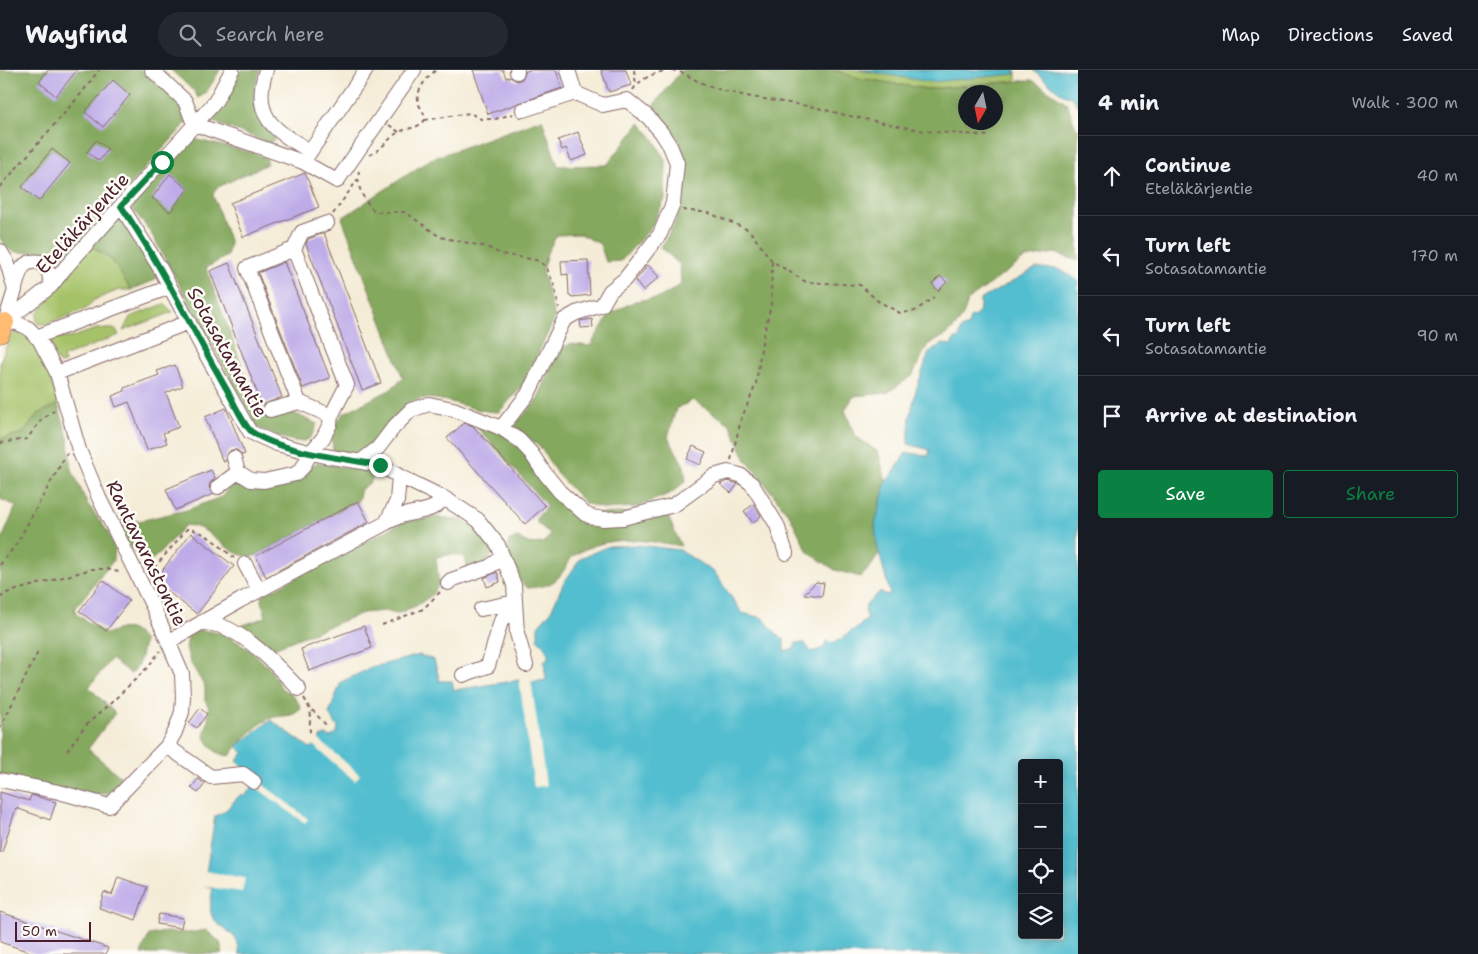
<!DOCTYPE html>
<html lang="en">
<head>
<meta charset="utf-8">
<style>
	:root { --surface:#171b24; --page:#242831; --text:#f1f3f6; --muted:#9ea1a6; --line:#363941; --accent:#0b8043 }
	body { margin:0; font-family:"Shantell Sans",sans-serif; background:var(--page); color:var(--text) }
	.controls { position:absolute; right:15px; bottom:15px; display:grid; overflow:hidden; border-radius:5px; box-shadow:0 2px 12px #0003 }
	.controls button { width:45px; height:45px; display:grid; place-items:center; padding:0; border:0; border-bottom:1px solid var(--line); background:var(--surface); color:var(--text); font:25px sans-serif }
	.compass { position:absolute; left:958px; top:15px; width:45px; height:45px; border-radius:50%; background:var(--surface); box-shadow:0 2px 12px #0003; rotate:189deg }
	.scale { position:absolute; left:15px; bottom:12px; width:76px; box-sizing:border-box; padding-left:5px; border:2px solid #4a1f2b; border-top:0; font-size:14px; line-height:18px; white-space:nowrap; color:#4a1f2b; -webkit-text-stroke:4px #fdfcf7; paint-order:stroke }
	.stop { position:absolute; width:15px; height:15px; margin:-11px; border:4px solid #0b8043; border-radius:50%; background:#fff }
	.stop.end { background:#0b8043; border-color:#fff; box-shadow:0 1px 5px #0008 }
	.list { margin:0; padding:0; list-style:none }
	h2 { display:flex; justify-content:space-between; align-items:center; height:65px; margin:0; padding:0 20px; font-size:21px }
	h2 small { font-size:16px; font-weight:400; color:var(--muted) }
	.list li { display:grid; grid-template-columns:32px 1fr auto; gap:15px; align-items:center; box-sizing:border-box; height:80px; padding:0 20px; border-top:1px solid var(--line) }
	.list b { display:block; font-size:19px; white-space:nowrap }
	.list p { margin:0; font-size:16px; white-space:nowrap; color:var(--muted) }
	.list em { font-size:16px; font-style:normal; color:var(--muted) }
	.actions { display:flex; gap:10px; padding:15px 20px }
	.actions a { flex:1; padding:11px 0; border:1px solid var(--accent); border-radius:5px; text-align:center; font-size:18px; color:var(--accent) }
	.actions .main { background:var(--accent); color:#fff }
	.icon { flex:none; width:28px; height:28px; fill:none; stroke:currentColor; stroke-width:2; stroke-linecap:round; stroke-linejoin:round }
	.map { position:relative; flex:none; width:1078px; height:884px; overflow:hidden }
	header { display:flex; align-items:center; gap:30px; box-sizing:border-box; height:70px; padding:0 25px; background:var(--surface); border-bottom:1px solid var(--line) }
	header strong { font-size:24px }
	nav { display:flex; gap:28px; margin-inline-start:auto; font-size:18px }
	.search { width:350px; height:45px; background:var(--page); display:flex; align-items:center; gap:12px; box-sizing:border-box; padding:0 18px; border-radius:28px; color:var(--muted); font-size:19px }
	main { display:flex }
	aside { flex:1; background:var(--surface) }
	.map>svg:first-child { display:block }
</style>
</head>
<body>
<header>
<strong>Wayfind</strong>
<div class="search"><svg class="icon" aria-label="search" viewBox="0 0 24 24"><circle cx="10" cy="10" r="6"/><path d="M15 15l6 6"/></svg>Search here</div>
<nav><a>Map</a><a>Directions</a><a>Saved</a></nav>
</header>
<main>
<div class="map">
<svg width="1078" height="884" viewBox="0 0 1078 884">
	<rect width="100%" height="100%" fill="#fdfcf7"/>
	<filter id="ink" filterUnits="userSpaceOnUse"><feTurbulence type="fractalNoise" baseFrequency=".02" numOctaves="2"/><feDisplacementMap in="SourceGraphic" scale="10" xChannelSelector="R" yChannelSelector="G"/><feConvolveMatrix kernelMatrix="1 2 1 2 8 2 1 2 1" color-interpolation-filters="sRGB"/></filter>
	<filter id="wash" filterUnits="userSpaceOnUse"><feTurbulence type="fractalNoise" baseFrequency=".0096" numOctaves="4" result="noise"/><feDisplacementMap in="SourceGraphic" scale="20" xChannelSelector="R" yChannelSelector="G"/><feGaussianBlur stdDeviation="1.12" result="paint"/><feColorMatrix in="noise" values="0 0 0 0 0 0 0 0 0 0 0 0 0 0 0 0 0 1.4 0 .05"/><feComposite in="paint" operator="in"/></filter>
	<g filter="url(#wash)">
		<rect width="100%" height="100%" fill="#f4ecd6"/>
		<path fill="#a6c269" stroke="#78704a" d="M833,0H1016V11L927,19L859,8Z
			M91,176L112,190L131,220H119L94,230L86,239L47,254H38L36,252L37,244Z
			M164,234L173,242L123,261L130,247Z
			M96,259H116L119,265L63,287L65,293L59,294L48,272L57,267L70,268Z
			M16,262C39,264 53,314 58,334L38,344L23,363L0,369V292L10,267Z"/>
		<path fill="#84a85d" stroke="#676444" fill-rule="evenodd" d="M0,0H142L179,32L186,49L183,57L54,198L39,181C21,182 10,187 0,168Z
			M171,0H220L206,23L198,28L195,22Z
			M241,0H260C249,32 253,44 275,69L270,73L208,50L220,39Z
			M682,0H833L859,8L927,19L1032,10L1067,33L1076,58L1078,59V191L1055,183L1026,188L968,230C962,254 951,265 928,274L912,306L887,323L854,326L845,340L855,366L878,382L886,411L875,455L879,483L872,495L861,507L835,500L808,482L790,446L746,390L730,354L693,330L676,339L668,367L684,396L686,411L671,423L637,437L605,439L585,433L557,404L541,378L514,356L537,330L559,280L570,274L590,276L610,244L635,231L659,228L681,215L680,195L661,177L674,155L684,130L688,96L678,68L653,36ZM966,22H996V52H966Z
			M542,49L558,96L607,95L640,53L654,69L666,92L665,129L650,159L621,191L606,192L600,174L580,164L557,165L547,183L542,201L555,248L521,318L499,342C493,342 486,341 480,340C462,336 433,324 415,330C392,338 382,378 356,384C350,385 340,382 333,381L332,370L335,354L344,343L390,320L403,308L342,148L431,89Z
			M189,68L257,84L267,89V94L216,118L213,125L230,173L227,186L206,198L257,337L264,346L289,341L317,354C315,358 313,365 310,368C299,378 268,362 257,357L150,161L130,136Z
			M116,150H124L157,206L155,210L131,220L112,190L91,176Z
			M58,334L68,368L72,400L87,433L108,462L115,480L113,491L75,538L76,544L106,564C123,557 131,554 144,571C142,584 140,595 131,604L111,589L89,617L115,643L88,679L122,708C119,712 116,717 112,720C94,734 22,710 0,704V474L16,436L0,429V369L23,363L38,344Z
			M485,356L505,365L523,380L578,444L666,442L681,476C645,470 607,464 575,485C571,487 568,493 566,497C555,515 548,516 528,518L521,512L508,483L509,470L518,468L530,474L544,473L551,464L538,454L536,449L547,436L477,357Z
			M317,392L374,403L371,412L361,419L358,431L255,486C230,489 219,465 197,457C193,455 189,456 185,455L160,483L150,491C131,484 124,469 121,450L139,451L187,440L221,427L232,415L249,416L295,411Z
			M437,447C469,450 479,453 493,484L483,495L468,501L465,487L453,484L436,487L439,514L432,525L416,536L396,544L385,541L363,543L271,579L238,557L266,547L261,526L403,452Z
			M200,560L225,564L254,583L270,599L282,619L292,624L298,632L301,639C290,649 284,644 271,648C259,652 237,675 230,686C214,684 212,678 204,666L208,651L209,638L205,630V617L190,592L186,578L188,567Z
			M206,860L220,872L223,884H141L149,865L165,862L189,863Z"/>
		<path fill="#53becf" stroke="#4e6e7d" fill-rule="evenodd" d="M859,0H1016L1015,4L931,12Z
			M1033,0H1078V37L1073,28L1061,23Z
			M1036,198L1059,199L1078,211V884H239C240,859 218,861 212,846C209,837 211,827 213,818L204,816L215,746L224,742L241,724L245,726L257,710L237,691L243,683L237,676L271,650L310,678L320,672V667L326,665L330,667L337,663L338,657L329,644L341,612L373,597L420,585L434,590L440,611H452L454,620L519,610L520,614L546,610L544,592L549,586L543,574L538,570V556L551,541L563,514L581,488L609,476L637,475L680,480L715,503L742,543L763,548L777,565L784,569V581L794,579L796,573H805L811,582L824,578L826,571C839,577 846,561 858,558L862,553L867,550L865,542L866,534L880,522L888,525L890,523L877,475L875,455L886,411L895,401L905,384L910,383L928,386L930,380L908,374L910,347L916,320L929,282L937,278L942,274L951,275L954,270L959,268L961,259L968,256L970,248C981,245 980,240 980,230ZM1022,693H1059V865H1022Z"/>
		<path fill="#f4ecd6" d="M519,608L522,611L531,610L546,716L534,717Z
			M318,669L360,705L355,711L312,674Z
			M257,710L308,749L305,753L253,715Z
			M204,801L245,808L242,822L202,816Z"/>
		<g id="blocks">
			<path fill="#beace8" d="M48,0H77L56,26L39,12Z
				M473,0H503L506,8L510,7L517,11L522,9L526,1L529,0H556L562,18L488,44Z
				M601,0H626L631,15L609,22Z
				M113,10L130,25L103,57L85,42Z
				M578,62L587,85L571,91L566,78L562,80L558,70Z
				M96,70L108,79L99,91L87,82Z
				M52,79L70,93L39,131L22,117Z
				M305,103L319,137L243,167L230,133Z
				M170,104L188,119L170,142L152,128Z
				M324,163L381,313L362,320L306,174L308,169Z
				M588,190L590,225L572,227V226H569L568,204L562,205L561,191Z
				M284,192L330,308L303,318L258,203Z
				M229,193L282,327L262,335L210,201Z
				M648,195L659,207L643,221L635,211Z
				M940,206L947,212L938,221L932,214Z
				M592,249L593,257L581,258L580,251Z
				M175,295L183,316L166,323L179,357L163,363L167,373L147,380L129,332L116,337L112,326L125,321L124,318L159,305L157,301Z
				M226,338L245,384L242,385L237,380H231L226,385V391L223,392L205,347Z
				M464,353L473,356L545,436L525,454L447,368Z
				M693,376L706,382L700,395L687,389Z
				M211,400L215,408L210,413L209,418L214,424L175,440L166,419Z
				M728,411L738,414L731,423L720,414Z
				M358,431L369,452L266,507L256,486Z
				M754,434L761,446L753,453L744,441Z
				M191,463L234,496L197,544L154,511Z
				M497,502L500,512L487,517L484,508Z
				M103,510L129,531L106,561L79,541Z
				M816,512L824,513L822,526L804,524Z
				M364,556L372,578L309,601L301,579Z
				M200,638L207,644L197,658L189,653Z
				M198,709L205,714L198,723L191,718Z
				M0,722L29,731L31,725L56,732L50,750L16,738L2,782H0Z
				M118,807L147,817L136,850L99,838L104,822L112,825Z
				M0,842L108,878L106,884H36L0,872Z
				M159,844L183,848L181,858L157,854Z"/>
		</g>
	</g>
	<g filter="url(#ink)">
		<use href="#blocks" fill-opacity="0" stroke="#866767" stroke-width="1"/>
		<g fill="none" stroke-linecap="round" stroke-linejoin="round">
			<defs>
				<path id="minor" d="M152,0L185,31L194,54L303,92L337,111L414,0
					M266,0C251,47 274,60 310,81
					M517,0V2
					M523,40L575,23
					M303,92L366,0
					M121,136L160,198L203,279L250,362L277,374L325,386L380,395L399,406L444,428L478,450L498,475L514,515L517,563L526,595
					M294,179L302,162L327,153
					M0,181L7,192L15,220L5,252
					M15,219C19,203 21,189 41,192L49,203L51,216
					M5,252L51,216L65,198L215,32L232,0
					M36,267L170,217
					M57,303L189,252
					M270,340L299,332
					M501,358L528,324L564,250L576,243L602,235L610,221L625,209L660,164L673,133L677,93L670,76L661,62L648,47L627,30L603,35L575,23L568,0
					M234,388L238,402L251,410L264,411L296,404L303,397L311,382L323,368L330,354L331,346L347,315L294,179L247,198L299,332L331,346
					M361,391L378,378L394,357L411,340L429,334L453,339L501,358L519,370L531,383L543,401L560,422L585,444L592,447L603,449L623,448L674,435L714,406L728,402L740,405L752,414L777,455L786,483
					M218,417L238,402
					M386,453L397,431L399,406
					M245,494L259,520
					M448,513L451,510L489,497L503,487
					M481,539L515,532
					M202,552C208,554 215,554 221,556C250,566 278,597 299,619
					M168,572L241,530L386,453C392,450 398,446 404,445C421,440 432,443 444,428
					M463,605L488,596L501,551L515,532
					M167,676L211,707L243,704L254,712
					M0,710L59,722L109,736L167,676L175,662L182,642L183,627L182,604L155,541L99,428L79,380L57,303L39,269L28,258L17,253L5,252"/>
				<path id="major" d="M0,264L5,252"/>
			</defs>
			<use href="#minor" stroke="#866767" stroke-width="16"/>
			<use href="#major" stroke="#866767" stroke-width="19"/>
			<path stroke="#866767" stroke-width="2" stroke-dasharray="4 4" stroke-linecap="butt" d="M634,0L636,15
				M672,0L683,3L699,12L721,20L751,27L814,37L845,45L924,61L991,66
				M633,20C640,8 657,2 669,0
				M425,50L470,43L481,49H495L513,44
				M389,55L399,62
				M369,85C382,80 388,68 399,62C410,57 417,59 425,50C425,44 422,40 419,35C414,22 426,8 436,0
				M359,101C356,118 364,130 375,142H405L440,167L487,177L501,184L536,190L546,196L554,215L559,238
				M0,117L80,25L99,0
				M683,140L709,143L749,160L772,191L806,212L860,215L878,231L900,243L915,241L934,227
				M333,144L358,109
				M0,373L27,369L41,350L55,340
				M731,390L741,350L756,314L762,272L771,235L772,191
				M0,495L17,473L67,383
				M149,504L187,459C206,460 220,477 234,488
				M0,528L6,523L92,499H107L122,503
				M382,555L423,539L440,522
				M304,628C317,649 306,648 311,666
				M312,640L328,657
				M0,658L39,580
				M67,681L85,656L112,632L148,597L160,581"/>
			<use href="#minor" stroke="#fff" stroke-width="14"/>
			<use href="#major" stroke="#febb71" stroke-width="18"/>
		</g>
	</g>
	<g fill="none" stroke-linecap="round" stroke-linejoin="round" filter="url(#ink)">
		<path stroke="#0b8043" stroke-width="6" d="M162,92L121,136C161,194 192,259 227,320C232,329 245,358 252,362C280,382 345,389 380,395"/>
	</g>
	<g text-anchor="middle" stroke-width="5" stroke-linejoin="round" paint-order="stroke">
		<g font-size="19" fill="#4a1f2b" stroke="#fdfcf7">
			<text transform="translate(82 153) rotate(-48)" y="7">Eteläkärjentie</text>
			<text transform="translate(228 282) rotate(61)" y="7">Sotasatamantie</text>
			<text transform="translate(147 483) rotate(64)" y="7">Rantavarastontie</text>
		</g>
	</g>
</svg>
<div class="controls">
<button>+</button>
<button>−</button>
<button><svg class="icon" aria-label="locate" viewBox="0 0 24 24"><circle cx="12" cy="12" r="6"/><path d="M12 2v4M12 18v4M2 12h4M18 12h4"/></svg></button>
<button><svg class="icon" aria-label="layers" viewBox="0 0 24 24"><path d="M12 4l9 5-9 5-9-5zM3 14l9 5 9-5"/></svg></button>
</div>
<svg class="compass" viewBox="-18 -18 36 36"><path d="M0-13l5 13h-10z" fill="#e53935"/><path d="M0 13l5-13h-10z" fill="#9ea1a6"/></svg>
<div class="scale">50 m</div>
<div class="stop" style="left:162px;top:92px"></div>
<div class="stop end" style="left:380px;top:395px"></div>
</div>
<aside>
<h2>4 min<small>Walk · 300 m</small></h2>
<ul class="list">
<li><svg class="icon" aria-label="ahead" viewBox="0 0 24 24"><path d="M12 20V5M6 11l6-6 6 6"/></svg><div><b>Continue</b><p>Eteläkärjentie</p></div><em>40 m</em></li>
<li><svg class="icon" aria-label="left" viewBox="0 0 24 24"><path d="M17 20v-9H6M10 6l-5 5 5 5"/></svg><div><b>Turn left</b><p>Sotasatamantie</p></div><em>170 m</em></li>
<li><svg class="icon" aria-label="left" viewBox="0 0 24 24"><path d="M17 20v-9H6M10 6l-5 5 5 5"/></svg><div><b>Turn left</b><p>Sotasatamantie</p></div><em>90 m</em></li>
<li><svg class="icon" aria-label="arrive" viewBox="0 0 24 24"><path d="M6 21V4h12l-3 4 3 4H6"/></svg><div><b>Arrive at destination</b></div></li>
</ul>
<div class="actions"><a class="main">Save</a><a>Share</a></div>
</aside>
</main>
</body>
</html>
